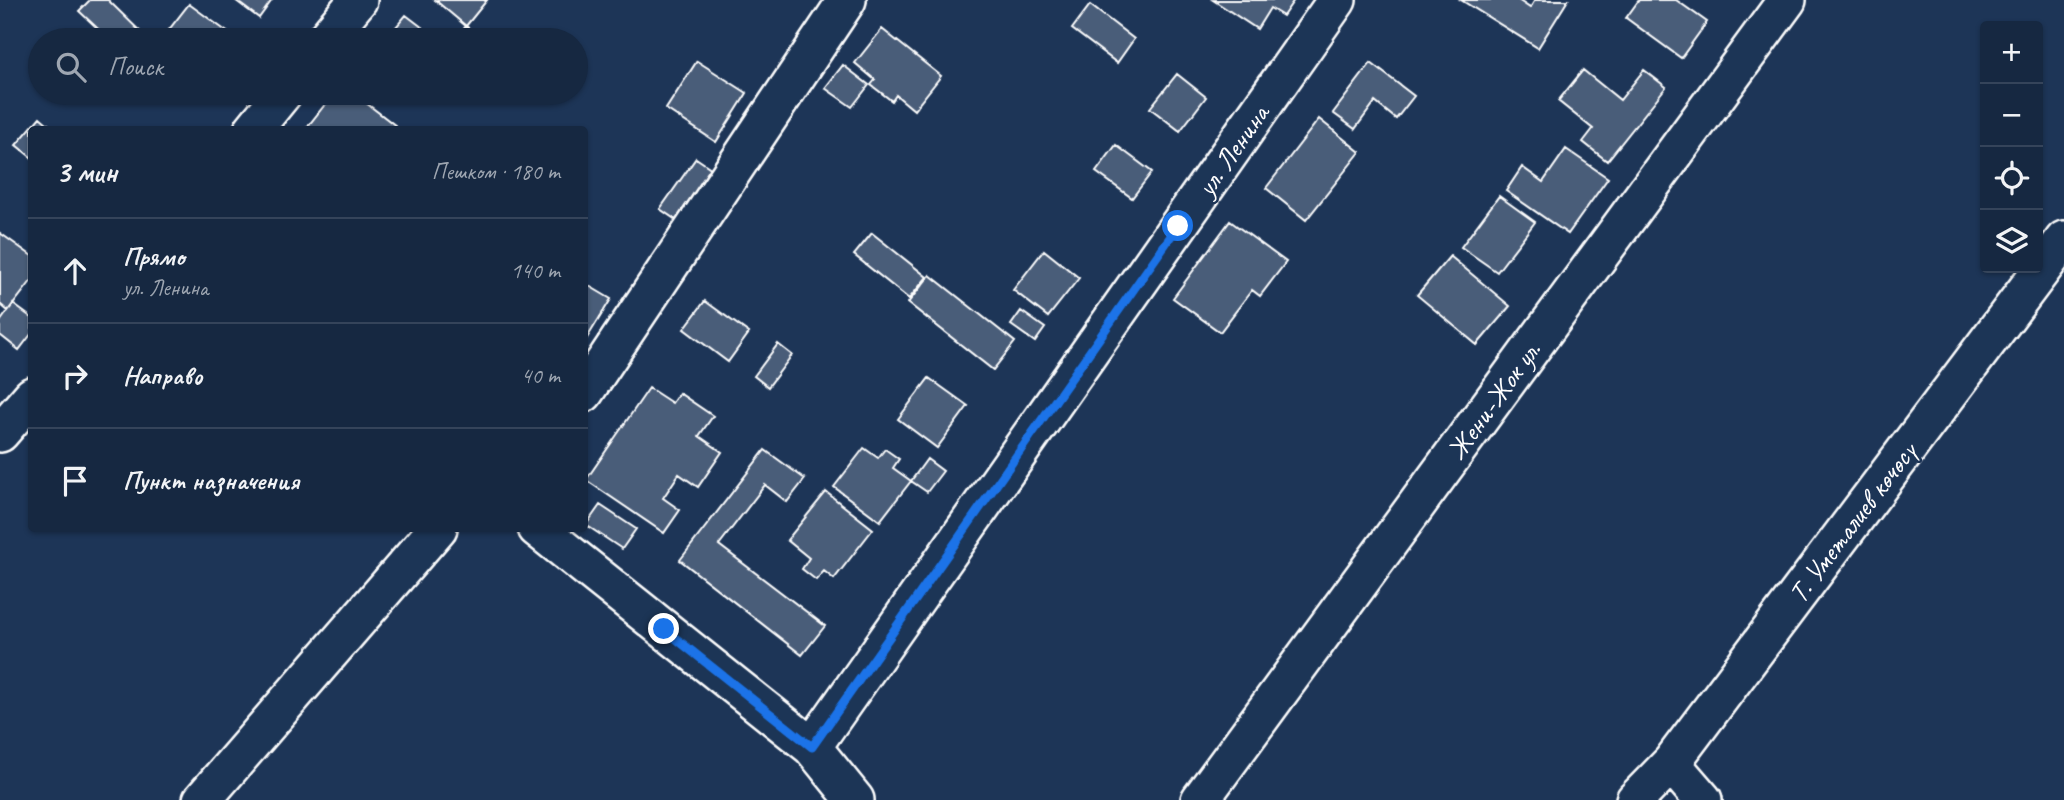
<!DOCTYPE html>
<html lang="ru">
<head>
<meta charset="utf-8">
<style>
	:root { --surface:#162841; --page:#1f3048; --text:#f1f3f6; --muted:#9ea6b1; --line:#35445a }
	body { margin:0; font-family:Caveat,sans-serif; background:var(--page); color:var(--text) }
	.controls { position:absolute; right:21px; top:21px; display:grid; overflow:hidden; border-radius:7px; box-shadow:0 2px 5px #0004 }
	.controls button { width:63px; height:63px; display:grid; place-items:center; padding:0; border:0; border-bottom:2px solid var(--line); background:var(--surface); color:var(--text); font:35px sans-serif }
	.stop { position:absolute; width:21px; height:21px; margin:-16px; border:5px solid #1a73e8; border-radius:50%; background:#fff }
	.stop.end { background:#1a73e8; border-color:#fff; box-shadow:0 2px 7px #0008 }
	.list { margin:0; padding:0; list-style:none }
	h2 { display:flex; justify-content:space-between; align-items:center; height:91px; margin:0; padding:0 28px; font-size:30px }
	h2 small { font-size:23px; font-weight:400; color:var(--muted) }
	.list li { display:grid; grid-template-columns:46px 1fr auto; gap:21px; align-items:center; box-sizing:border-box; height:105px; padding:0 28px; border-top:2px solid var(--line) }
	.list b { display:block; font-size:26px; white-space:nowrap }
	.list p { margin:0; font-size:23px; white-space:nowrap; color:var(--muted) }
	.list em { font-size:23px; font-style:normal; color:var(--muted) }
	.icon { flex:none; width:38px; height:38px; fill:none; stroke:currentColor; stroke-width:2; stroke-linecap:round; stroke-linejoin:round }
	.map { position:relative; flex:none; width:2064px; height:800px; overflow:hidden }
	.search { position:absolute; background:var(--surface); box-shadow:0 2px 5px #0004; left:28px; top:28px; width:560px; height:77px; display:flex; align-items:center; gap:18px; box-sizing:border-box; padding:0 24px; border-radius:38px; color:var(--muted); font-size:26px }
	.panel { position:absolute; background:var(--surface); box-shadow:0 2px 5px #0004; left:28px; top:126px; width:560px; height:406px; border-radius:7px }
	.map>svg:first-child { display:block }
</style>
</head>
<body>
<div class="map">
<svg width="2064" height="800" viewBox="0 0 2064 800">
	<rect width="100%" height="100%" fill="#1d3557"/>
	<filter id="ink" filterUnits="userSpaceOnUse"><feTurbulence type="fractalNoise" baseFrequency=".0143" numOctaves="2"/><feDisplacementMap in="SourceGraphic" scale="14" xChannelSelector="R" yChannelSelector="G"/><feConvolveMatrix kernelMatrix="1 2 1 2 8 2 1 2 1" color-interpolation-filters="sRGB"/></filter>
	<g filter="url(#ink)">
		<path fill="#4a5d79" stroke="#fff" stroke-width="2" d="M90,0H108L148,39L110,40L79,11Z
			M235,0H272L259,18Z
			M435,0H487L466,26Z
			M1213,0H1294L1283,16L1270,8L1257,29Z
			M1461,0H1518L1530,8L1535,0H1568L1538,48Z
			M1639,0H1676L1707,22L1681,58L1626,18Z
			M189,4L237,39L236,40H161Z
			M1090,5L1134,39L1117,63L1072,29Z
			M406,15L435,37L432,40H385Z
			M466,26L485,40H454Z
			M882,29L941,76L914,110L896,95L892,101L871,85L875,80L855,63Z
			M697,61L747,93L716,142L666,109Z
			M1371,63L1414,96L1396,119L1375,102L1355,129L1333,113Z
			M843,65L869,85L852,107L825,88Z
			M1583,70L1620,100L1644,70L1666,87L1607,161L1583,142L1593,129L1558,101Z
			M1177,74L1206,97L1180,131L1150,108Z
			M334,93H353L396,126L393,130H305Z
			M40,117L55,130H32V158L16,145Z
			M1319,119L1360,152L1306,220L1266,188Z
			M1116,145L1152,172L1132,198L1096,172Z
			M1566,149L1608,178L1568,234L1506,191L1522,167L1543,182Z
			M696,158L718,173L682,224L660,209Z
			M1499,196L1535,222L1497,272L1461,247Z
			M1230,221L1286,262L1260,296L1252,290L1220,332L1173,298Z
			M0,233L32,256V280L8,311L0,304Z
			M872,233L927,277L909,299L854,255Z
			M1044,250L1079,278L1048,317L1013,290Z
			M1450,256L1510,306L1477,345L1417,295Z
			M930,275L1015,342L993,370L908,303Z
			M584,283L611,299L584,343Z
			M705,301L749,333L728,362L684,329Z
			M13,304L32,318V333L19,350L0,335V322Z
			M1021,311L1045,328L1035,342L1011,325Z
			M778,344L792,355L768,387L754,376Z
			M929,378L968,406L937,448L898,419Z
			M649,388L672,403L679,393L713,416L699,436L722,452L698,487L679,474L663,498L680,510L664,533L586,480Z
			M864,448L878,458L885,449L899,459L893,468L911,481L880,521L834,487Z
			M765,450L805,479L787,502L765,485L719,545L825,626L802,655L680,560Z
			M927,459L943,471L927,492L911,481Z
			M826,492L873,529L834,579L824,571L816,580L802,569L809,558L787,540Z
			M600,505L636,529L622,549L586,525Z"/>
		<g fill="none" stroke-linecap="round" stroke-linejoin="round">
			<defs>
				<path id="minor" d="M325,40L358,0
					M253,130L283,93
					M584,393L847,0
					M0,433L32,396
					M537,528L812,747L855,800
					M812,747L1337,0
					M1671,763L1703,800
					M202,800L438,528
					M1200,800L1787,0
					M1635,800L1671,763L2064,240"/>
			</defs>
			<use href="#minor" stroke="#fff" stroke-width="42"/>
			<use href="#minor" stroke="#1d3557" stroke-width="37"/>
		</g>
	</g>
	<g fill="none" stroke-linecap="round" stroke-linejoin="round" filter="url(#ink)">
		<path stroke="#1a73e8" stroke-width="9" d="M664,629L812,747L1178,226"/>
	</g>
	<g text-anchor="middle" stroke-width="5" stroke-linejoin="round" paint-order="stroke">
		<g font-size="28" fill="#fff" stroke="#1d3557">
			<text transform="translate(1232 150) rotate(-55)" y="10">ул. Ленина</text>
			<text transform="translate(1493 400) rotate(-54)" y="10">Жени-Жок ул.</text>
			<text transform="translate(1852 522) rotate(-53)" y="10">Т. Уметалиев көчөсү</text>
		</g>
	</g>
</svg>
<div class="controls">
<button>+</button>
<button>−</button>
<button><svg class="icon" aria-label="locate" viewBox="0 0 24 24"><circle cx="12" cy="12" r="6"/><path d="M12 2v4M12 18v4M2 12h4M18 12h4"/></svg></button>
<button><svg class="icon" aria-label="layers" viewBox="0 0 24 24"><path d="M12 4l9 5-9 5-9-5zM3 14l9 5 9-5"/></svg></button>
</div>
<div class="stop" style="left:1178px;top:226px"></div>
<div class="stop end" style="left:664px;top:629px"></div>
<div class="search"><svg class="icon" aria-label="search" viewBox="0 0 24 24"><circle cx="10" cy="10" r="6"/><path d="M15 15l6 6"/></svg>Поиск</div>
<section class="panel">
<h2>3 мин<small>Пешком · 180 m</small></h2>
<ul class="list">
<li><svg class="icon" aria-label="ahead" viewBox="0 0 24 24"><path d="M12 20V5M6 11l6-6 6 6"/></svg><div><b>Прямо</b><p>ул. Ленина</p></div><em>140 m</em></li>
<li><svg class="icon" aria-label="right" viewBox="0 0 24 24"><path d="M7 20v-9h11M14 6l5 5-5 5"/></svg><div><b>Направо</b></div><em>40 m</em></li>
<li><svg class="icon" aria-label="arrive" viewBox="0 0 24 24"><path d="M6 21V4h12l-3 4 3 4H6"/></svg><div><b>Пункт назначения</b></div></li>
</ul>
</section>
</div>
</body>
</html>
